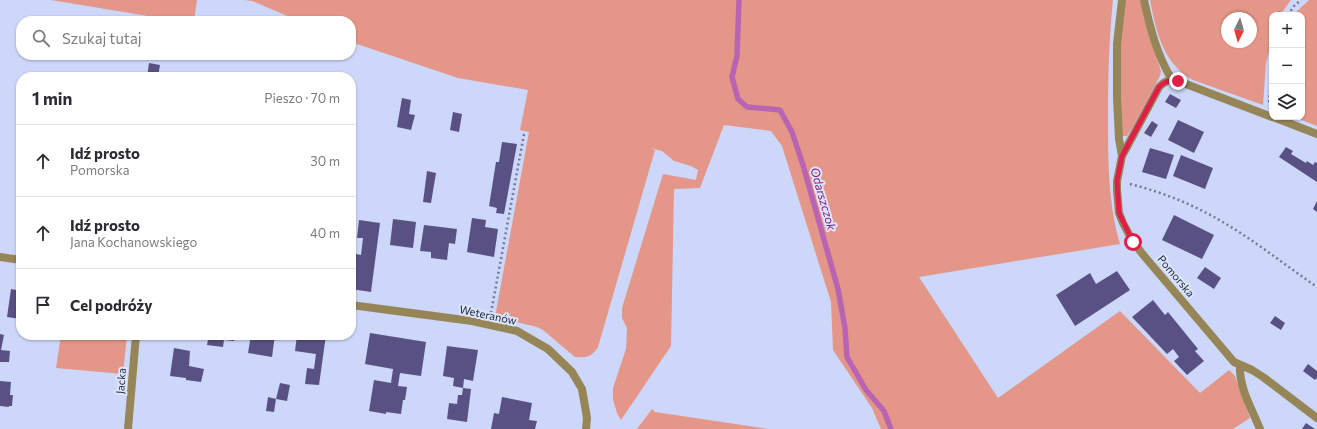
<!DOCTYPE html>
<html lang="pl">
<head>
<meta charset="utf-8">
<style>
	:root { --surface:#fff; --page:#f7f7f7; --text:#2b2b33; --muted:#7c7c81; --line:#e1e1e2 }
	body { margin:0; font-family:Commissioner,sans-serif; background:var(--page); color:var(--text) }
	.controls { position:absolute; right:12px; top:12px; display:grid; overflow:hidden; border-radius:8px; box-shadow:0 1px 3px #0004 }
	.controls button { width:36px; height:36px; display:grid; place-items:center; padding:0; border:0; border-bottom:1px solid var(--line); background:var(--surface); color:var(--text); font:20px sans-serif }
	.compass { position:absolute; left:1221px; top:12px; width:36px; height:36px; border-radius:50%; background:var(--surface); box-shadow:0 1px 3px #0004; rotate:185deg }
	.stop { position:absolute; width:12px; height:12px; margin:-9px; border:3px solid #e11d48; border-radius:50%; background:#fff }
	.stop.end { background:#e11d48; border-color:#fff; box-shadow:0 1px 4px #0008 }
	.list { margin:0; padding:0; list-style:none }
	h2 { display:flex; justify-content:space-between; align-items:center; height:52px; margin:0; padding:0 16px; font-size:17px }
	h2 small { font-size:13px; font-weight:400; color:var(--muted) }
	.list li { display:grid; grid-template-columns:26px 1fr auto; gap:12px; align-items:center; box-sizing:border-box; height:72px; padding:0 16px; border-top:1px solid var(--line) }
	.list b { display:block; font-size:15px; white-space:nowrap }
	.list p { margin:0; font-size:13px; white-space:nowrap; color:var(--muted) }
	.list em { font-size:13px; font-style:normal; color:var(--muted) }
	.icon { flex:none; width:22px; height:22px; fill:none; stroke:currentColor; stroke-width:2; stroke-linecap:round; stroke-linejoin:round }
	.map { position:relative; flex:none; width:1317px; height:429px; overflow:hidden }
	.search { position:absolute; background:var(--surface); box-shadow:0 1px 3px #0004; left:16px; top:16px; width:340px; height:44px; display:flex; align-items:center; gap:10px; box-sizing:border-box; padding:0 14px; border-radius:16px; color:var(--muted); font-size:15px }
	.panel { position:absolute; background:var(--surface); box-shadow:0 1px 3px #0004; left:16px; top:72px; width:340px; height:268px; border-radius:16px }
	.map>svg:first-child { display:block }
</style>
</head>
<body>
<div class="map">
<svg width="1317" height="429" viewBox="0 0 1317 429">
	<rect width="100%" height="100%" fill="#ccd7f9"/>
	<path fill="#e49688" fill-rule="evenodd" d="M51,0H197L194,21H178Z
		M244,0H1113C1109,39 1108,78 1108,116C1108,159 1108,203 1120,244L919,277L998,398L1120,311L1200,393L1229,370L1235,376L1250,418L1233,429H881L872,408L833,350L831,302L782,146L771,131L724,125L700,188L674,189L671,346L621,420L617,413L613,400V388L626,349L627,328L622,318V308L663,174L696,180L698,170L691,166L674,161L662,151L650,148L655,150L598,347C592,357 586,358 575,357L543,330L537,327L495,317L529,132L520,130L528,90L458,78L351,42V21H299L252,1Z
		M1125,0H1141L1147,28L1161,71L1160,76L1132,128L1127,136H1123L1121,132L1120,45Z
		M1150,0H1291L1280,15H1272V41L1266,63L1263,105L1193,80C1163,64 1156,31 1150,0ZM1227,18H1251V42H1227Z
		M1309,0H1317V126L1294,117H1302V15H1293Z
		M61,335H127L123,374L56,368Z
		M652,409L655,412L769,429H637Z"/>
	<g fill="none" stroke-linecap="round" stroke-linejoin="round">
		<path stroke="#b964b2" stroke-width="5.5" d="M739,0L737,56L732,77L738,99L747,107L780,110L792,132L803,165L838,289L845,328L847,357L866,390L884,411L891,429"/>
	</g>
	<path fill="#595184" d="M149,63L160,65L158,77H147Z
		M1170,94L1181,100L1176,108L1165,102Z
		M402,98L411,100L409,114L415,115L411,130L397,127Z
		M453,112L462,114L459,132L450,130Z
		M1178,120L1204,132L1194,153L1168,140Z
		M1152,121L1158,125L1151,137L1144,133Z
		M502,142L517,144L504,214L496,213L497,208L489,206L496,162H499Z
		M1286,147L1293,151L1291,154L1306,163L1307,161L1313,165L1315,162L1317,163V182L1279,157Z
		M1150,148L1174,155L1166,179L1142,172Z
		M1181,155L1213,168L1205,189L1173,176Z
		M427,171L436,173L431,203L423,202Z
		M1317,201V212L1313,209Z
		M1174,215L1214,235L1202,259L1162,240Z
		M472,218L486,220L485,227L498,229L494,257L467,252Z
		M393,219L416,222L413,248L390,245Z
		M359,220L380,223L371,292L351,289V253L361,255L363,238H357Z
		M424,225L457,229L455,244L449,243L447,260L431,258V252L420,251Z
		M20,230H21V242L18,241Z
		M1205,267L1221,278L1214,289L1197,278Z
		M1117,271L1130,290L1075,326L1056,295L1090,273L1096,284Z
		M11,289L21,291V319L7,317Z
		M1153,300L1165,315L1168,312L1198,349L1195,351L1204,361L1187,375L1174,361L1179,357L1173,349L1167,354L1132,317Z
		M1275,316L1285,323L1281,330L1270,323Z
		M370,333L426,342L421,376L400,373L398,386L407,387L405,400H403L401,414L386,412V414L369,411L374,380L391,383L393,369L365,364Z
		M0,334L4,335L1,350L10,351L9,362H0Z
		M209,335H235L234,341L224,340L223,347L207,345Z
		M251,335H275L272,357L248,353Z
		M297,335H326L319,385L305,384L307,368L314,369L316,354L295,351Z
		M447,346L478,350L473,381L464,379L463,388L453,386L454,378L443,376Z
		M174,348L190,351L189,366L204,369L201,382L186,380V378L170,376Z
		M1308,364L1317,371V378L1315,380L1303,371Z
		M0,381L11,382L10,395H13L12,406H9V407L0,406Z
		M280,383L290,385L287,401L276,399Z
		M463,388L471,389L467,422L447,419L449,403L457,404L458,395H462Z
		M268,397L276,399L274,412L266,411Z
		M502,397L532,403L529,420L537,421L535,429H491L494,413L499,414Z
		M1306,423L1315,429H1302Z"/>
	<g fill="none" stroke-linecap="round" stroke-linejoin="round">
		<path stroke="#727a96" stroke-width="2.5" stroke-dasharray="2 3" stroke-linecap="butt" d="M1288,15L1294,6L1301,0
			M1269,102L1272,71
			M1130,184C1162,192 1192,204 1221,221C1254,240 1285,265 1317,287
			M491,313L524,134"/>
		<path stroke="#958557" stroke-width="8" d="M1144,0C1150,28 1157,55 1172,80
			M1240,366C1239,388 1252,409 1260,429"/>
		<path stroke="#958557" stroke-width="8" d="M1122,0L1117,44V98L1119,139L1122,156L1117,181V190L1119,213L1123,223L1133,242L1145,257L1234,362L1252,370L1263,377L1317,418
			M1273,117L1317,134
			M1122,156L1159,87C1165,81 1169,79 1178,81L1272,117
			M0,257L21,260
			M351,305L472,321L517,331L548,349L572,372L582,389L587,418L586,429
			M128,429L136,335"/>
	</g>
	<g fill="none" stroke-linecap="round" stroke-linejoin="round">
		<path stroke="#e11d48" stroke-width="5" d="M1133,242L1119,213L1117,181L1122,156L1159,87C1165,81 1169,80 1178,81"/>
	</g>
	<g text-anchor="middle" stroke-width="4" stroke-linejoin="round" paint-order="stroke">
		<g font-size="11" fill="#1d2439" stroke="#dde5fc">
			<text transform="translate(1176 276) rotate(50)" y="4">Pomorska</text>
			<text transform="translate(488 315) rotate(12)" y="4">Weteranów</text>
			<text transform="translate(121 381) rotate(-85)" y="4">Jacka</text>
		</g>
		<g font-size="12" font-style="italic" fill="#82187d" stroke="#dde5fc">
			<text transform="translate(823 199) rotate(74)" y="4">Odarszczok</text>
		</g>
	</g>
</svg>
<div class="controls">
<button>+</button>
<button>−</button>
<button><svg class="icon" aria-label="layers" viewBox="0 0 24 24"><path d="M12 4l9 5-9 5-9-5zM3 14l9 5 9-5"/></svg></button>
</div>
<svg class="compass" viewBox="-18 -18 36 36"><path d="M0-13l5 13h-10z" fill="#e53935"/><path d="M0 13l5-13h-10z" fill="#7c7c81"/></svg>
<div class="stop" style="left:1133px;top:242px"></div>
<div class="stop end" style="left:1178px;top:81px"></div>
<div class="search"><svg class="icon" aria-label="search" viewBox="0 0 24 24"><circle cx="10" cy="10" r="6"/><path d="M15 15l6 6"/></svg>Szukaj tutaj</div>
<section class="panel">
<h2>1 min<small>Pieszo · 70 m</small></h2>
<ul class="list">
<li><svg class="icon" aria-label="ahead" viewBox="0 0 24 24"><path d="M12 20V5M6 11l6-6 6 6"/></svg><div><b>Idź prosto</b><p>Pomorska</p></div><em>30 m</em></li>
<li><svg class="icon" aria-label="ahead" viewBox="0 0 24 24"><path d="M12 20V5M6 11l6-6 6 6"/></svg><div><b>Idź prosto</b><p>Jana Kochanowskiego</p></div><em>40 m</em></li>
<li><svg class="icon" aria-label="arrive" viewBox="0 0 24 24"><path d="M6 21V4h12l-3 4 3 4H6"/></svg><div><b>Cel podróży</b></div></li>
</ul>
</section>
</div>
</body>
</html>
